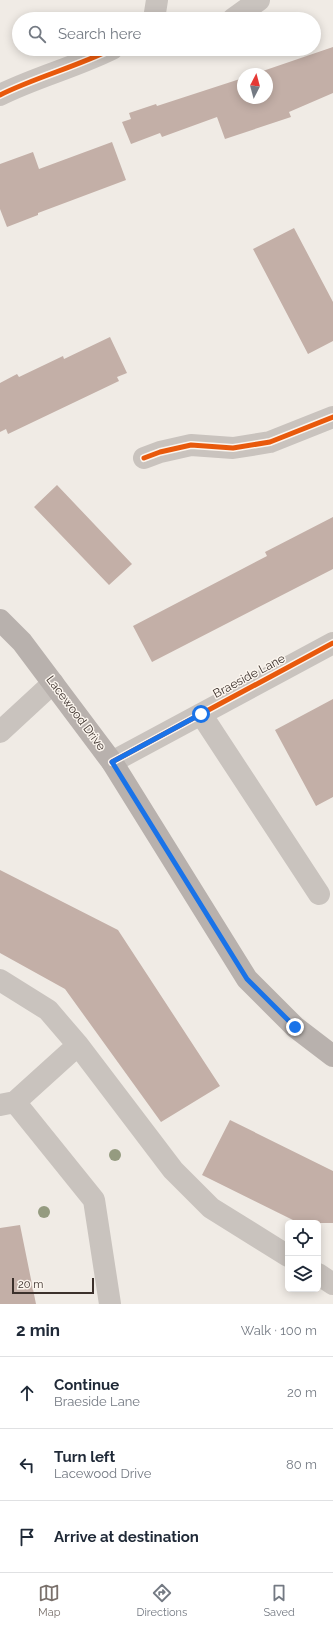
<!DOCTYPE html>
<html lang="en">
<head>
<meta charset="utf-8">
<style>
	:root { --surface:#fff; --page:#f2f2f3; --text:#1f2937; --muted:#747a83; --line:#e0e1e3; --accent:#7a716c }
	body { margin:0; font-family:Raleway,sans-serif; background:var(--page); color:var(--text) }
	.controls { position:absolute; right:12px; bottom:12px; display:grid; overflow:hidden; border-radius:6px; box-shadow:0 2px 10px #0003 }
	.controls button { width:36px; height:36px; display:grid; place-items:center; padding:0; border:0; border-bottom:1px solid var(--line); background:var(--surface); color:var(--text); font:20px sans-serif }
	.compass { position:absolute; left:237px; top:68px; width:36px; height:36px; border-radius:50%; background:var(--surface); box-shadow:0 2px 10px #0003; rotate:6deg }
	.scale { position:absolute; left:12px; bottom:10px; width:82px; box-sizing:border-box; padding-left:4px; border:2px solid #3b302b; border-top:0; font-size:11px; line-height:14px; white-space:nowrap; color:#3b302b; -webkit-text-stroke:3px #fbf5ee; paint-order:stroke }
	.stop { position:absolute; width:12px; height:12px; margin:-9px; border:3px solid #1a73e8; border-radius:50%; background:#fff }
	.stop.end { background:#1a73e8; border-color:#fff; box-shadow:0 1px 4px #0008 }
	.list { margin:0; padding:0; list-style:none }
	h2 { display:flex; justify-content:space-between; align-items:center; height:52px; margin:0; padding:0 16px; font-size:17px }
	h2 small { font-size:13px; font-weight:400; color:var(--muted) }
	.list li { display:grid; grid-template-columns:26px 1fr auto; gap:12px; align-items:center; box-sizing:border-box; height:72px; padding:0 16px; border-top:1px solid var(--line) }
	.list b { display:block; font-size:15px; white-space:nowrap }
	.list p { margin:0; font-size:13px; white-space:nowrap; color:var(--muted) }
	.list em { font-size:13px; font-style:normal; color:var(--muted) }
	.icon { flex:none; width:22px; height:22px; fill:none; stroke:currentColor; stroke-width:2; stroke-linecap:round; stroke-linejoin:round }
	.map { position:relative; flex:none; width:333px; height:1304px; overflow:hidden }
	.search { position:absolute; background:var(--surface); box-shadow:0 2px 10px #0003; left:12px; right:12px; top:12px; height:44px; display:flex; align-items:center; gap:10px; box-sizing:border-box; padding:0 14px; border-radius:22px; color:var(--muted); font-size:15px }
	.sheet { height:268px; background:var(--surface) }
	nav { display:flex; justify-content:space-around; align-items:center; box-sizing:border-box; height:56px; border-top:1px solid var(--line); background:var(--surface); font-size:11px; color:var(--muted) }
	nav a { display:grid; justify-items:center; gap:2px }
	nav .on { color:var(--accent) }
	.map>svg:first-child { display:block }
</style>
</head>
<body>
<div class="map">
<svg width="333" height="1304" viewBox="0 0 333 1304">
	<rect width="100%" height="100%" fill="#f0ebe5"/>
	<path fill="#c3afa7" d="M333,47V93L289,112L291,117L225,139L217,117L162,137L160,133L131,144L122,122L131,119L129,113L156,104L157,106L243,78V98H267V74H254Z
		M112,142L126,180L38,213V215L7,227L0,209V164L33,152L39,169Z
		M294,228L333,302V341L308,354L253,249Z
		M110,337L127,373L117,377L119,381L8,434L6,429L0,432V383L17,374L19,377L63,356L64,359Z
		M57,485L132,564L109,585L34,507Z
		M333,517V569L152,662L133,626L267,556L265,552Z
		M333,699V797L316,806L275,730Z
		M0,870L118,930L220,1086L161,1122L65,989L0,953Z
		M230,1120L333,1171V1223H299L202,1175Z
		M20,1225L36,1304H0V1228Z"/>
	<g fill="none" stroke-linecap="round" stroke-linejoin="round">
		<path stroke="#c9c3be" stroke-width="22" d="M154,19L157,0
			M233,19L259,0
			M0,95C36,77 76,67 112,49
			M144,458L160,452L191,445L233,448L270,442L333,417
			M201,714L319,894
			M0,732L53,683
			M112,762L333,643
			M0,980L48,1010L78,1045L173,1170L211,1208L288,1256
			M15,1102L78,1045
			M0,1105L15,1102L94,1200L110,1304
			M318,1274L333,1284"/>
		<path stroke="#b8b1ad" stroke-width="22" d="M0,620L22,642L112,762L247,979L295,1027L333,1056"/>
		<defs>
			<path id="cycleway" d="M0,95C36,77 76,67 112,49
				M144,458L160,452L191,445L233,448L270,442L333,417
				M112,762L333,643"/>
		</defs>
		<use href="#cycleway" stroke="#fbf5ee" stroke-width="8"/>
		<use href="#cycleway" stroke="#e8590c" stroke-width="5"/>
	</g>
	<g fill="#959b80">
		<circle cx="115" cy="1155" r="6"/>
		<circle cx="44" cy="1212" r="6"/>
	</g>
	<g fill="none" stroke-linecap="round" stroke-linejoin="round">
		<path stroke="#1a73e8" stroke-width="5" d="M201,714L112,762L247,979L295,1027"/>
	</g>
	<g text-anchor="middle" stroke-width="3" stroke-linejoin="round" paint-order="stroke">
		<g font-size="12" fill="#3b302b" stroke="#fbf5ee">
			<text transform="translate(249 676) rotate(-28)" y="4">Braeside Lane</text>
			<text transform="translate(76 713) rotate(53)" y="4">Lacewood Drive</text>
		</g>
	</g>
</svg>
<div class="controls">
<button><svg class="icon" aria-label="locate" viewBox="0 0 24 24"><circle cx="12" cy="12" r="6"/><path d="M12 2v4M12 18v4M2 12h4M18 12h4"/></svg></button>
<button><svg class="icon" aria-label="layers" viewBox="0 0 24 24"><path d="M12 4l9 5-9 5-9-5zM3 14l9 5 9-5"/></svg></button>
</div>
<svg class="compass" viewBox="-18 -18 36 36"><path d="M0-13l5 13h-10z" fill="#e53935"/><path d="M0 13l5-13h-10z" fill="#747a83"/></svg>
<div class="scale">20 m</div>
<div class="stop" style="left:201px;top:714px"></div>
<div class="stop end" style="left:295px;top:1027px"></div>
<div class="search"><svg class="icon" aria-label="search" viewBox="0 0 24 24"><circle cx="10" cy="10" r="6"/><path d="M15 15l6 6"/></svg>Search here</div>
</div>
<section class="sheet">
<h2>2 min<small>Walk · 100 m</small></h2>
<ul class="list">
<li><svg class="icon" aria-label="ahead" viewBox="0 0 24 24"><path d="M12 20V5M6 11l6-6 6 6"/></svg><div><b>Continue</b><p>Braeside Lane</p></div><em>20 m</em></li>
<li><svg class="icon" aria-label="left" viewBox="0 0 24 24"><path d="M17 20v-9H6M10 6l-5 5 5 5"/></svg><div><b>Turn left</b><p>Lacewood Drive</p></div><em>80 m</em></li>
<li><svg class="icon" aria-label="arrive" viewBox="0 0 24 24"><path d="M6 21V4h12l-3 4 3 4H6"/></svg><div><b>Arrive at destination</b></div></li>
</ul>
</section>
<nav>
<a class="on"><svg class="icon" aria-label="map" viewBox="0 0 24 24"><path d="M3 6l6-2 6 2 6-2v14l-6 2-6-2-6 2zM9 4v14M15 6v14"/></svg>Map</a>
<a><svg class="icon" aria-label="directions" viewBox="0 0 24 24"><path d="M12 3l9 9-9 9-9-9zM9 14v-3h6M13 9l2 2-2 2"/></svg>Directions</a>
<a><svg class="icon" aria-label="saved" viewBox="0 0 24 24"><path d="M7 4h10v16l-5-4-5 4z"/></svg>Saved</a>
</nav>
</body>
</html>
